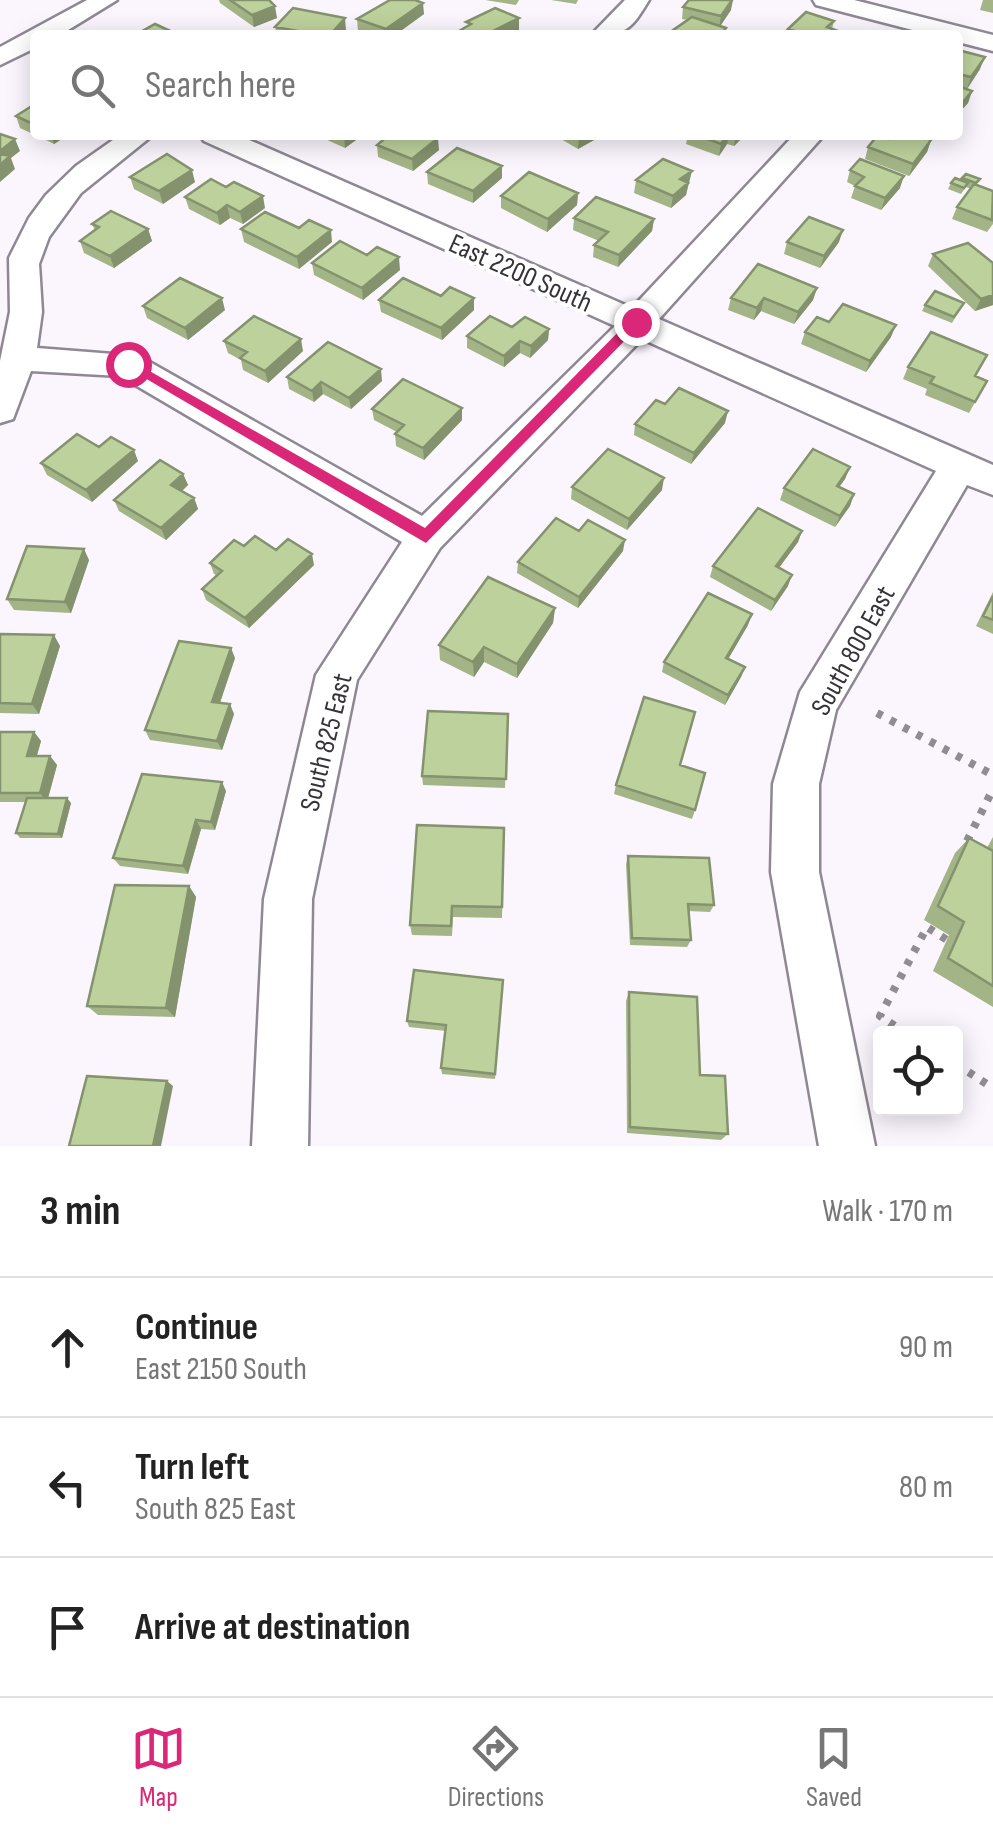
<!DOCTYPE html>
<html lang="en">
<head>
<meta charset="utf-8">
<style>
	:root { --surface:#fff; --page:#f6f6f6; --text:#222; --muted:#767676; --line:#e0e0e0; --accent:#db2777 }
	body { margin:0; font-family:"Sofia Sans Condensed",sans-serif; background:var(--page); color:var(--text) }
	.controls { position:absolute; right:30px; bottom:30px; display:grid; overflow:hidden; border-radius:10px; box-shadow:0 5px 25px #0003 }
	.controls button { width:90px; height:90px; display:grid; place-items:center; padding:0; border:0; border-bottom:2px solid var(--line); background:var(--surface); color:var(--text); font:50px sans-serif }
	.stop { position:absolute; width:30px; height:30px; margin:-22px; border:8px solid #db2777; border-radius:50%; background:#fff }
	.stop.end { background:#db2777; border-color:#fff; box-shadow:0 2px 10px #0008 }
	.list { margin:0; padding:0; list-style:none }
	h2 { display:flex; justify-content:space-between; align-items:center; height:130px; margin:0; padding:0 40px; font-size:42px }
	h2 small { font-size:32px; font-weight:400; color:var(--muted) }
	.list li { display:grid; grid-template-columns:65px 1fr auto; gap:30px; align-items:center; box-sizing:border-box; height:140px; padding:0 40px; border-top:2px solid var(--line) }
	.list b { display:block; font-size:38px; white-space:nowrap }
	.list p { margin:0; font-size:32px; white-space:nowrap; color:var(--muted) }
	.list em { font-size:32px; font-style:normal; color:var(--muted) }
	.icon { flex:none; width:55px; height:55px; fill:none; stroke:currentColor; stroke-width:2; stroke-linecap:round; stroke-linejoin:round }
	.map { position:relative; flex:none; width:993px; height:1146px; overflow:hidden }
	.search { position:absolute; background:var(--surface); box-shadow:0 5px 25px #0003; left:30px; right:30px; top:30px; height:110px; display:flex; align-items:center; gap:25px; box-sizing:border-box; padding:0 35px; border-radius:10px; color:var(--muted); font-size:38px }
	.sheet { height:550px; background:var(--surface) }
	nav { display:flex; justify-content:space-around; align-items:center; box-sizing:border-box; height:140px; border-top:2px solid var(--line); background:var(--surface); font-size:28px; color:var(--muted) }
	nav a { display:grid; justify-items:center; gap:5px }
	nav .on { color:var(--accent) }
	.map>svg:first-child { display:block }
</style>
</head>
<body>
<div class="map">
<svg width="993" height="1146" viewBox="0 0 993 1146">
	<rect width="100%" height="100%" fill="#fbf6fe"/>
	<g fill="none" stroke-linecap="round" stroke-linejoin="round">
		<defs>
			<path id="minor" d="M87,0H117L60,35H35V48L0,65V47Z
				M625,0H649C631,30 626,35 591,35Z
				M813,0H854L993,35V51L958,42V35H932L816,5Z
				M120,135H153L81,193L49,237L39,264L42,312L37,348L139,356L422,516L615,326L204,141L200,135H238L632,308L794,135H824L659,319L993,465V495L967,485L836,710L819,784V872L875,1146H819L771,872L773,784L800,692L936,471L642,339L440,548L357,680L312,899L308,1146H252L264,899L316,675L402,542L120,376L31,371L13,419L0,423V361L10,312L9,258L29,218L46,195L76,166Z"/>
		</defs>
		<use href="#minor" stroke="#8f8894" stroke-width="5"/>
		<path stroke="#8f8c92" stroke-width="8" stroke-dasharray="6 9" stroke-linecap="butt" d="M877,713L993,775
			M967,841L993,789
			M907,1034L880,1016L927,927L947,940
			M956,1064L993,1088"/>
		<use href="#minor" fill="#fff" fill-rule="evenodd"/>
	</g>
	<path fill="#a3b486" d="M219,0H269L277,18L254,27L220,3Z
		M485,0H519L516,5Z
		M551,0H578L576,4Z
		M983,0H993V13L980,10Z
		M683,7L731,10L720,26L726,28L725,35H666L688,20L682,19Z
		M424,14L395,35H371L358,31L357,19Z
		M834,21L832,29L837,35H786L788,29Z
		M275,27L346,30L342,35H277Z
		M958,50L980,69L967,89L972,91L968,103L958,114Z
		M35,104V135L20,128L16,116Z
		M36,135H68L54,144Z
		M316,135H363L345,148Z
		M554,135H603L578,149Z
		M688,135H745L734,146L727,144L719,156L686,144Z
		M889,139L931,140L927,152L909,176L865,159L868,147Z
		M377,145L439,150L413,171L378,157Z
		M502,166V178L473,203L428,184L427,172Z
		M850,170L900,188L881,210L851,198L855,186L847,182Z
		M966,174L977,185L993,191V224L987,232L952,219L957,207L971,189L966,187L961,194L948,189L951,183L961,180Z
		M130,177L195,182L163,204L134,189Z
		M636,180L690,183L688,184L686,195L671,208L634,193Z
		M578,193L577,205L547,232L501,208V196Z
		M185,197L265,208L243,224L230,218L220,225L189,209Z
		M574,218L654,219L652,231L618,267L593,257L594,245L599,241L573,230Z
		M92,224L148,229L152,241L114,268L84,253L80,241L95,230Z
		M299,228L332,242L299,269L244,242L241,229Z
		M787,242H839L820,268L784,254Z
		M933,254L993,305L975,311L928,266Z
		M312,263L400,270L363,300L314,275Z
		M817,288L813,300L794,324L761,311L754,320L728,310L731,298Z
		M379,300L474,310L442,340L381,312Z
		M964,303L952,323L922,311L925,305Z
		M143,306L225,310L188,340L147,318Z
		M829,322L891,337L866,372L801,344L805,332Z
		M512,327L549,329L548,340L530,358L520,353L504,367L467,348V336Z
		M224,341L303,351L268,383L243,370L241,360L228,353Z
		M908,367L976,376L987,381L969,413L925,395L927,389L903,379Z
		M287,377L382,381L351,409L323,394L314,402L289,389Z
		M665,404L725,423L691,464L634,435L635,424Z
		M372,409L462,420L424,460L396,446L395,434L397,432L374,420Z
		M99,447L138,461L92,502L47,475L41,463Z
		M850,467L845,479L839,487L854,494L850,506L835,527L780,500L784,488Z
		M183,474L188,485L182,491L194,498L198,509L166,540L119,511L114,500Z
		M572,487L662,490L627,530L571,499Z
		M579,531L623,551L578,608L517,573L518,562Z
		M802,531L798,542L779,568L788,586L771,611L710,577L713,566Z
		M244,546L314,565L249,628L206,600L202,589L216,575L214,574L210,563Z
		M89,560L71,613L14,610L7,599Z
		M993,592V634L976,626Z
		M555,608L553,623L517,678L484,662L474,677L440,660L439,645Z
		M748,625L728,659L745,667L741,677L725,705L662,672L664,662Z
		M0,634L60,646L39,714L0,713Z
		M235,658L220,703L234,714L222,750L150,740L145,730Z
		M508,714L505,788L423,785L422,776Z
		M0,732H34L41,741L37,756H50L57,765L48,798L71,803L62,838H20L16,833L25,802H0Z
		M680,765L695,810L692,819L614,794L616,785Z
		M226,791L215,830L201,829L188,874L120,866L113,858Z
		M504,828L502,918L453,917L452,936L412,935L410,925Z
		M993,837V1007L933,971L949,935L924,920L955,853L969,838L987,848Z
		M628,856L714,905L710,912L688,911L691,940L687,947L630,945L626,864Z
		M189,886L196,897L175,1017L98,1015L87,1006Z
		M503,980L495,1079L442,1074L441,1068L446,1031L409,1027L407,1021Z
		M629,992L700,1075L728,1134L721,1140L627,1133L626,1001Z"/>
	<path fill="#84926d" d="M733,0L731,10L719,28L721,16Z
		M423,3L424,14L395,35H387L386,29Z
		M275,6L277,18L254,27L252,15Z
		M345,18L346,30L342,35H330Z
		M519,18V30L509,35H485Z
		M985,57L980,69L967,89L971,77Z
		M972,91L968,103L958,114V108Z
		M51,135H68L54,144Z
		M344,135H363L345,148Z
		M583,135H603L578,149L579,137Z
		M727,135H729L727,144L719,156L721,144Z
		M736,135H745L734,146Z
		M438,138L439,150L413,171L412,159Z
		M15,139L20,151L11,158L15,169L0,182V151Z
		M931,140L927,152L909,176L913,164Z
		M502,166V178L473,203V191Z
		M192,170L195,182L163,204L159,191Z
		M692,171L686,195L671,208L673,196L680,179Z
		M904,176L900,188L881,210L885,198Z
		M578,193L577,205L547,232L548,219Z
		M263,196L265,208L243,224L240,212Z
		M227,205L230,218L220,225L217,213Z
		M654,219L652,231L618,267L619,255Z
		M148,229L152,241L114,268L110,256Z
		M331,230L332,242L299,269L297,257Z
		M843,230L839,242L820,268L824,256Z
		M399,257L400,270L363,300L362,288Z
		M817,288L813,300L794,324L798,312Z
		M993,295V305L975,311L981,299Z
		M222,298L225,310L188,340L185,328Z
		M474,298V310L442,340L441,328Z
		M764,298L761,311L754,320L757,308Z
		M896,325L891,337L866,372L870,361Z
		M549,329L548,340L530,358L531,346Z
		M301,339L303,351L268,383L265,371Z
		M520,341V353L504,367V356Z
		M381,369L382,381L351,409L349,398Z
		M321,382L323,394L314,402L312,391Z
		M462,408V420L424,460L423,448Z
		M728,411L725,423L691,464L694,453Z
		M134,450L138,461L92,502L86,490Z
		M850,467L845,479L832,497L837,486Z
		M183,474L188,485L176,496L171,485Z
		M664,478L662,490L627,530L629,519Z
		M854,494L850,506L835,527L840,516Z
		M194,498L198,509L166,540L161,528Z
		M802,531L798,542L772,577L776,566Z
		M625,540L623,551L578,608L579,597Z
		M84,549L89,560L71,613L65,602Z
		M312,554L314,565L249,628L245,618Z
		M792,575L788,586L771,611L775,600Z
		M555,608L553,623L517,678V664Z
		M752,614L748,625L723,668L726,658Z
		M54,635L60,646L39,714L32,704Z
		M484,647V662L474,677L473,662Z
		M231,648L235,658L217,711L212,702Z
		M745,667L741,677L725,705L728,695Z
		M230,704L234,714L222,750L217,741Z
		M34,732L41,741L34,765L27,756Z
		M50,756L57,765L47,802L40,793Z
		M222,782L226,791L215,830L211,822Z
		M67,798L71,803L62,838L58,834Z
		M196,820L201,829L188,874L183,866Z
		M189,886L196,897L175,1017L166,1008Z
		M167,1081L173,1086L161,1146H153Z"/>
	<path fill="#bdd19c" stroke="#84926d" stroke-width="2.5" d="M230,0H269L275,6L252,15Z
		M390,0H415L423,3L386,29L357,19Z
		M689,0H732L721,16L683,7Z
		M293,8L345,18L330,35H320L275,27Z
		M495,8L519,18L485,35H468L459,31L471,24L466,22Z
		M806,12L834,21L827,27L838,31L834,35H807L788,29Z
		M692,17L726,28L721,35H666Z
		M155,24L179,35H135Z
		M958,50L985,57L971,77L958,74Z
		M958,86L972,91L958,108Z
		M35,104V125L16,116Z
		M0,134L15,139L0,151Z
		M389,135H432L438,138L412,159L377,145Z
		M697,135H727L721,144Z
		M878,135L889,139L892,135H916L931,140L913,164L868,147Z
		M457,148L502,166L473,191L427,172Z
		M0,154L10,156L0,165Z
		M167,154L192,170L159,191L130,177Z
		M663,159L692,171L680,179L688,183L673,196L636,180Z
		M860,159L904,176L885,198L855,186L864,177L850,170Z
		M529,172L578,193L548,219L501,196Z
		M966,174L980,179L976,183L962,178Z
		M955,178L968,183L964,188L951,183Z
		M211,179L226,187L234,182L263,196L240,212L227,205L217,213L185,197Z
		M974,184L993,191L992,220L957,207Z
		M596,197L654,219L619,255L594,245L608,232L574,218Z
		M111,211L148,229L110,256L80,241L99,227L92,224Z
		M265,212L299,228L309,220L331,230L297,257L241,229Z
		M809,217L843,230L824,256L787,242Z
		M340,241L367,255L377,247L399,257L362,288L312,263Z
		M968,243L993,263V295L981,299L933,254Z
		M758,264L817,288L798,312L764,298L757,308L731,298Z
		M180,278L222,298L185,328L143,306Z
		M403,278L441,296L450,287L474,298L441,328L379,300Z
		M935,291L964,303L954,317L925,305Z
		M843,304L896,325L870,361L805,332L817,317L829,322Z
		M254,316L301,339L265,371L240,358L247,352L224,341Z
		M490,316L512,327L525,317L549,329L531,346L520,341L504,356L467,336Z
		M931,332L987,355L975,376L987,381L975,402L930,383L934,377L908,367Z
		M328,342L381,369L349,398L321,382L312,391L287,377Z
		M403,379L462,408L423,448L395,434L404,425L372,409Z
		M679,388L728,411L694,453L635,424L656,400L665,404Z
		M77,434L99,447L111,437L134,450L86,490L41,463Z
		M608,449L664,478L629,519L572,487Z
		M813,449L850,467L837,486L854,494L840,516L784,488Z
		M160,460L183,474L171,485L194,498L161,528L114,500Z
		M758,508L802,531L776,566L792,575L775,600L713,566Z
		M556,518L579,531L588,520L625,540L579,597L518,562Z
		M255,536L276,550L288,539L312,554L245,618L202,589L222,571L210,563L234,540L244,546Z
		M27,546L84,549L65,602L7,599Z
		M488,577L555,608L517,664L484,647L473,662L439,645Z
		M708,593L752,614L726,658L745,667L728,695L664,662Z
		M993,596V620L983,616Z
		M0,634L54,635L32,704L0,703Z
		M179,641L231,648L212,702L230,704L217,741L145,730Z
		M644,697L695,712L680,765L705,773L695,810L616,785Z
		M428,711L508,714L506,779L422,776Z
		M0,732H34L27,756H50L40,793H0Z
		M142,774L222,782L211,822L196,820L183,866L113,858Z
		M27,798H67L58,834L16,833Z
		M417,825L504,828L502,907L452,906L451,926L410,925Z
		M969,838L993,851V986L948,958L964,922L938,906Z
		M628,856L709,858L714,905L688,904L691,940L632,938Z
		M115,885L189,886L166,1008L87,1006Z
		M414,970L503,980L495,1074L441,1068L446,1025L407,1021Z
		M629,992L697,997L700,1075L725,1076L728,1134L630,1127Z
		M87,1076L167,1081L153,1146H69Z"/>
	<path fill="#db2777" d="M631,319L643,322L426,543L121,364L132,361L425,528Z"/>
	<g text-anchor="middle" stroke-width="8" stroke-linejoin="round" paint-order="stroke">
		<g font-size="28" fill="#363338" stroke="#fff">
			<text transform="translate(521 272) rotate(24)" y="10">East 2200 South</text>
			<text transform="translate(852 650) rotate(-61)" y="10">South 800 East</text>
			<text transform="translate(325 742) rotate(-76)" y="10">South 825 East</text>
		</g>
	</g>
</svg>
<div class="controls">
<button><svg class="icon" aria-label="locate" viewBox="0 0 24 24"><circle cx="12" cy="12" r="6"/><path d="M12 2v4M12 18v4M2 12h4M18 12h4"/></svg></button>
</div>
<div class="stop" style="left:128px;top:364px"></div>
<div class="stop end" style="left:636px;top:322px"></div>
<div class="search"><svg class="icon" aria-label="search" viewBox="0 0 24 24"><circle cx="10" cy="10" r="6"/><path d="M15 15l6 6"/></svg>Search here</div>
</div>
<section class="sheet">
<h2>3 min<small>Walk · 170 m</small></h2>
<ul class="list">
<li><svg class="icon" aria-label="ahead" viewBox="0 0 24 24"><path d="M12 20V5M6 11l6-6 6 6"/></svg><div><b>Continue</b><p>East 2150 South</p></div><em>90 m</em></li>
<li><svg class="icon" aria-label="left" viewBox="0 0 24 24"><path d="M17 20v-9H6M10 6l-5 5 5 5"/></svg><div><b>Turn left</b><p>South 825 East</p></div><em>80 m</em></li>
<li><svg class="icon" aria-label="arrive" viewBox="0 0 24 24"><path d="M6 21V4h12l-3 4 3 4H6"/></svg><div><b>Arrive at destination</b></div></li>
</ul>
</section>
<nav>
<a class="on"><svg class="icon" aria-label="map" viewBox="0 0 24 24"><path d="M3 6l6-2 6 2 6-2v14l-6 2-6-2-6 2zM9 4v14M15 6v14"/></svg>Map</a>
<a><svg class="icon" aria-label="directions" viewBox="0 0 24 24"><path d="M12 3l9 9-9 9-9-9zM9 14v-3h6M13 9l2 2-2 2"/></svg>Directions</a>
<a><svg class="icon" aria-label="saved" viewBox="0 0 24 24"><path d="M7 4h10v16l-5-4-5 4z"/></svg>Saved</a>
</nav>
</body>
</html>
